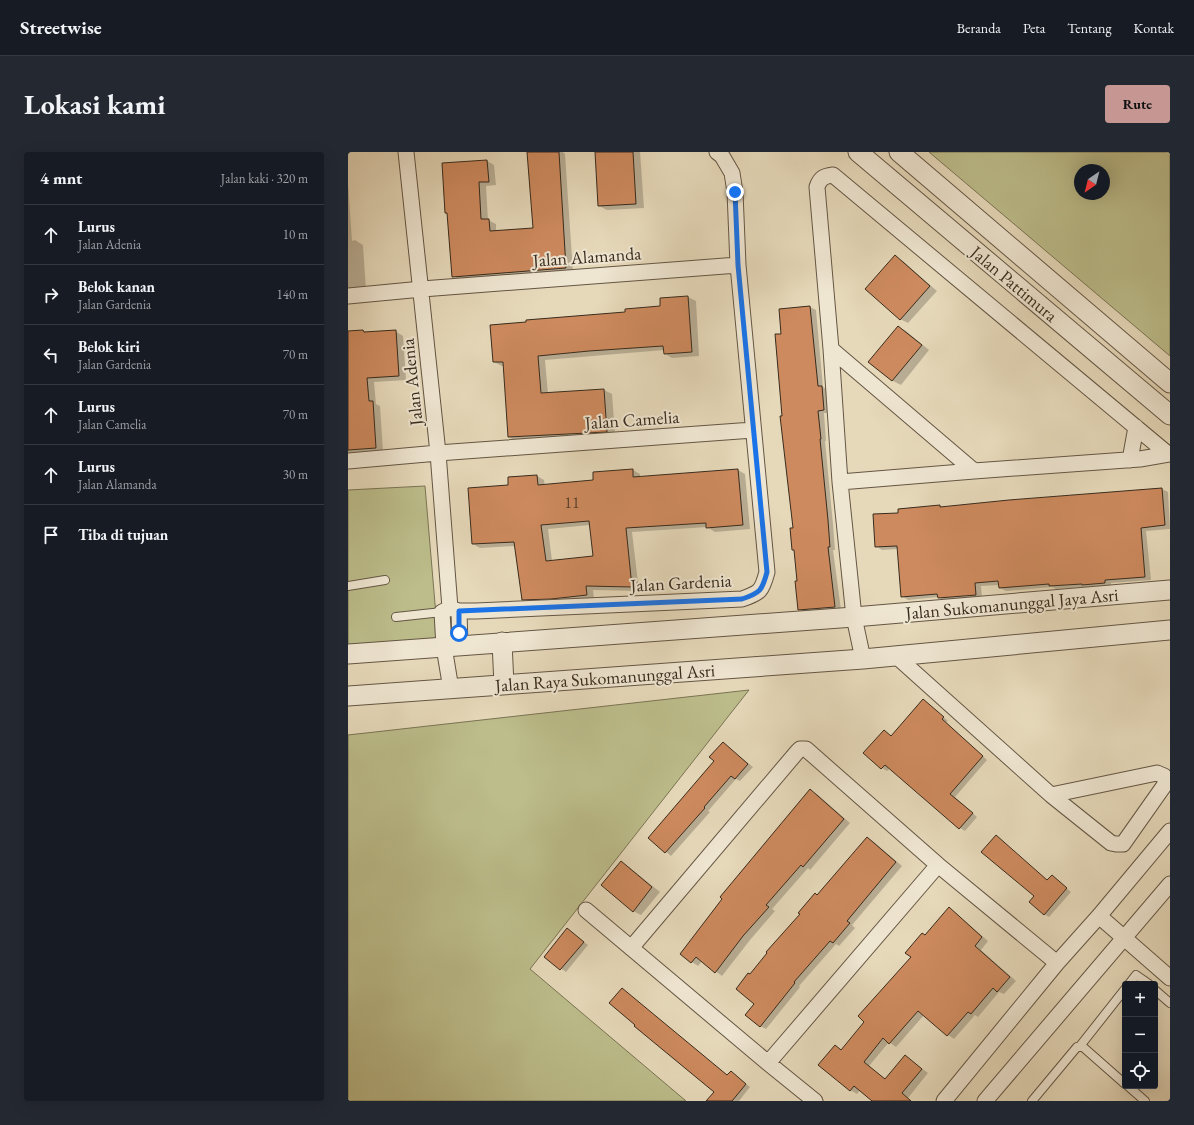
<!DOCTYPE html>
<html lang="id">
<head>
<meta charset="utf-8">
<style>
	:root { --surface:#171b24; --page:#242831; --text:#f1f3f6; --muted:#9ea1a6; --line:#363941; --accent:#c59692 }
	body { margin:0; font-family:"EB Garamond",serif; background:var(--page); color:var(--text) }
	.controls { position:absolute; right:12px; bottom:12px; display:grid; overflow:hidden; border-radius:4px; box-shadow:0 4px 16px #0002 }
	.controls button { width:36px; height:36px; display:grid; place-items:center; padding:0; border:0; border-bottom:1px solid var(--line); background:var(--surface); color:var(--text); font:20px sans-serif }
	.compass { position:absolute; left:726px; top:12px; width:36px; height:36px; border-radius:50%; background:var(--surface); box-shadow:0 4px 16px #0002; rotate:215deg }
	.stop { position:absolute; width:12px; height:12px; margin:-9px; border:3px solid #1a73e8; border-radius:50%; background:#fff }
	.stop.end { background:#1a73e8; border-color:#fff; box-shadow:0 1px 4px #0008 }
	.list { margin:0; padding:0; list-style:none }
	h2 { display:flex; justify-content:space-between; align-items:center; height:52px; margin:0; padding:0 16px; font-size:17px }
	h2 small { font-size:13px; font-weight:400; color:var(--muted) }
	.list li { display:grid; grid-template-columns:26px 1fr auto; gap:12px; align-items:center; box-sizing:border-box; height:60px; padding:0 16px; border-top:1px solid var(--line) }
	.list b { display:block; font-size:15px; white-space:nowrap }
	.list p { margin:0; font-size:13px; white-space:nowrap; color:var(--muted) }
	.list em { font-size:13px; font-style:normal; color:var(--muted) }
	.icon { flex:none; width:22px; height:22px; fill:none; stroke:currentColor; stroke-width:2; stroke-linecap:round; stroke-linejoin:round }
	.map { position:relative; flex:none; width:822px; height:949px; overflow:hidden; border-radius:4px }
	header { display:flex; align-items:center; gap:24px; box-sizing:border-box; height:56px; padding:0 20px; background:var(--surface); border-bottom:1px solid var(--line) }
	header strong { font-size:19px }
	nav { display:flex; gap:22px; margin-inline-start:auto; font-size:14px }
	.intro { display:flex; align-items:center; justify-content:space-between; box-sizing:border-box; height:96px; padding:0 24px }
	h1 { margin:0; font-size:28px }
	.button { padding:10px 18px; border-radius:4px; background:var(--accent); color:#111; font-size:14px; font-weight:700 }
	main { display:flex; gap:24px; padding:0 24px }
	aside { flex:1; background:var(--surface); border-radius:4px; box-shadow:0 4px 16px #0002 }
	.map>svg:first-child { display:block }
</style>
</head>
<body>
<header>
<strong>Streetwise</strong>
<nav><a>Beranda</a><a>Peta</a><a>Tentang</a><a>Kontak</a></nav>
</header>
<div class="intro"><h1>Lokasi kami</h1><a class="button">Rute</a></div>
<main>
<aside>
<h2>4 mnt<small>Jalan kaki · 320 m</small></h2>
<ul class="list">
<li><svg class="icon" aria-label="ahead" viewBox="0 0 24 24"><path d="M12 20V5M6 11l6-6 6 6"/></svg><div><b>Lurus</b><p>Jalan Adenia</p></div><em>10 m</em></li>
<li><svg class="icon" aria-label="right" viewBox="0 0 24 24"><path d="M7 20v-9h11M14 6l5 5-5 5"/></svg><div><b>Belok kanan</b><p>Jalan Gardenia</p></div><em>140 m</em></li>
<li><svg class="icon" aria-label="left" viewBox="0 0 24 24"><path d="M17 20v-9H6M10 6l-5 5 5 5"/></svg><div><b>Belok kiri</b><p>Jalan Gardenia</p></div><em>70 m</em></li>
<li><svg class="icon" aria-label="ahead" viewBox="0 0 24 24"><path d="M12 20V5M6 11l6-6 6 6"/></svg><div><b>Lurus</b><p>Jalan Camelia</p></div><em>70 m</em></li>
<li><svg class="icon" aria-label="ahead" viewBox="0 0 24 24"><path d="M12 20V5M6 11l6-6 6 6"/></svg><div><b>Lurus</b><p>Jalan Alamanda</p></div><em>30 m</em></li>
<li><svg class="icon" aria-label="arrive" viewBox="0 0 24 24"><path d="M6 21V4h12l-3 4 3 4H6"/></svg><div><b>Tiba di tujuan</b></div></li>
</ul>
</aside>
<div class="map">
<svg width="822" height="949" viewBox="0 0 822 949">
	<rect width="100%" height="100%" fill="#e6d9ba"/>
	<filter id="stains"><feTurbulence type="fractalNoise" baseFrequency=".005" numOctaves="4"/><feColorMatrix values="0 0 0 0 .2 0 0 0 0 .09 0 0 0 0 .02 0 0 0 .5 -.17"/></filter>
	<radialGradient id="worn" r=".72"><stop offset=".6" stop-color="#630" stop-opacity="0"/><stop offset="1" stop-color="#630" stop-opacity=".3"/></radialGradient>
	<path fill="#bcbd8b" stroke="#7a7454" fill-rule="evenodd" d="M581,0H822V204ZM732,18H756V42H732Z
		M77,334L90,487L0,495V338Z
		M401,538L182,817L338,949H0V583Z"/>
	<path fill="#0003" fill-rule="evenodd" d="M180,0H215L217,2L225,120L112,128L105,124L100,62L98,61L95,12L139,9L146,13L148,33L138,34L140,68L148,72V80L186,77Z
		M248,0H292L296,56L259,58L251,54Z
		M0,31L4,89L7,88L15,93L18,138L0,140Z
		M547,105L555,109L589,139L560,171L552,167Z
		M340,145L348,149L351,204L324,206L316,201V198L197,208L200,242L256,238L264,242L267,283L168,289L161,285L156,214H154L146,210L278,161L313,155Z
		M462,155L468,158L475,235L480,238L482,261H476L478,289H477L485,372L487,398H485L493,458L456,461L451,457L450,430L447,399L445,398L446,377L435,265L434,183L432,157Z
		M550,175L558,179L581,198L553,233L545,229L522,210Z
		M15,179L19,181L47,179L55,184L58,228L26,230L28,252L32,254L35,300L0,302V180Z
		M285,318L292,322V325L390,318L397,322L402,377L367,380L359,375L284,380L291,439L245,438L246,447L182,451L175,447L167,394L132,396L125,392L161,334L189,324L196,328L197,334L246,329ZM242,373L246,405L204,409L200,377Z
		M814,337L820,340L822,377L798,379L803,428L763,431V434L741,436L739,435L708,437L704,435L658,439L652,436L651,433L633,434L634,446L597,449L590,445L560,448L554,444L550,397L534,398L528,394L551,362L592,354L594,356Z
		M580,552L600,569L598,570L639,608L607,645L629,665L617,679L612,676L542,616L539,619L534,616L517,601L536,579L544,584Z
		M375,591L405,615L392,629L388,627L360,659L362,660L323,704L302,686L367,609Z
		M462,639L469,642L502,671L462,718L460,716L424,757L427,759L402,788L374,824L354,809L350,814L344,810L333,801Z
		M648,685L653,688L700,729L704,724L723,740L701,765L696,762L687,744Z
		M520,686L526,690L554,714L504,773L507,776L491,794L488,792L451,834L452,835L418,877L412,874L402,823Z
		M273,710L281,715L312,740L293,763L285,759Z
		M601,757L607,760L640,789L633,798L668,829L656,842L651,840L630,865L627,863L606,887L600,883L576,863L548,895L541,890L521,914L538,928L557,904L580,921L560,946L564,949H525L512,938L509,942L502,938L487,894L494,898L517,870L564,805L577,784Z
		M219,777L240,793L218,820L197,805Z
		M383,920L402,935L391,949H362Z"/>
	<path fill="#cd8a5e" stroke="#382b1d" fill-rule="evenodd" d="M179,0H211L218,116L104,125L99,61H97L94,11L139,8L141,30H131L133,67H141L142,79L185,76Z
		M247,0H285L288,52L250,54Z
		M547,103L582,134L552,168L517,137Z
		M340,144L344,200L316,202L315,194L241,199L190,204L193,241L256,237L259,280L160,285L155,210H145L142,173L178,170V168L277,160V157L312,154V146Z
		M462,154L470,234H474L476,258L470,259L473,287H472L480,368L482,395H480L487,455L450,458L447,429H449L446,398H444L442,376H445L432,264H434L427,182H433L431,157Z
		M550,174L574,193L544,229L520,210Z
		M15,178L16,180L48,178L51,224L19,226L21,249H25L28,296L0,298V179Z
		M285,317V325L390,317L395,373L358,376V371L278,376L284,435L238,434L239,443L203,447L174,448L166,390L124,392L120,336L160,333V325L189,323L190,333L245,328V320ZM241,369L245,404L198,409L193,373Z
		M814,336L817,373L793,376L797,425L757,428V431L734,433V432L701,434V432L651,436L650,429L627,431L628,443L590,446L589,442L553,445L549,394L527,395L525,362L550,361V357L592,353V355L661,348Z
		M575,547L596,565L594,567L635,604L602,642L625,661L611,677L537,613L533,617L515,601L536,578L543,584Z
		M375,590L400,612L387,627L383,624L356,655L357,656L317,701L300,686L366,609L361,605Z
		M462,637L496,667L455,715L453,713L418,753L421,755L395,784L367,821L348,805L343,811L332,802L374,747L372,745Z
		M648,683L699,728L704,723L719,736L696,763L681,750L686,744L633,700Z
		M519,685L548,710L499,769L502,771L485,791L482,789L446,830L447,831L412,875L397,863L406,852L388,837L400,821L402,822L419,801L418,800L452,762L450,761L467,741L469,743Z
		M273,709L304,735L285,760L253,733Z
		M601,755L634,785L627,794L662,825L649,840L645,836L623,862L620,860L599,884L570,859L541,892L535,886L516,910L537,927L557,903L574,917L554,941L563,949H524L506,934L502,939L470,913L487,893L493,898L516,870L510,864L563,805L557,801L574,781L577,783Z
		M219,776L236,790L212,818L196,805Z
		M274,836L379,923L383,919L398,932L384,949H358L366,940L286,874L287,873L261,851Z"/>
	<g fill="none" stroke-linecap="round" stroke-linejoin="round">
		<defs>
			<path id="service" d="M0,434L37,428
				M48,465L94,460
				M781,832L788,823L801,832
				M807,838L822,851
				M732,894L777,837
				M780,934L797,949
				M684,949L729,895H735L777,932"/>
			<path id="minor" d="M58,0L90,301L102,456
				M0,144L74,137L390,113
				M483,197L626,319
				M782,308L788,275
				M0,309L90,301L405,278
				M492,330L626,319L792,307L822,302
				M111,459L112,493
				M548,504L703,643L763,691L768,692H775L818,631L816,624L809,621L703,643
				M515,507L506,465L492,330L483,197L469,35C472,26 476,24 485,23L820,302
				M103,537L96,495L94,460L102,456L111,459H128L394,447C412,441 414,439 419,420L390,113L387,40L384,21L374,4L369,0
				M238,758L420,911L467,949
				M751,764L822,826
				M283,796L449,600L452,597H458L590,713L709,811
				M420,911L590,713
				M596,949L709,811L751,764L822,679
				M637,949L822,732"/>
			<path id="tertiary" d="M510,0L822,263
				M551,0L822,231
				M154,490L156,533
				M0,502L506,465L822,438
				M0,544L515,507L822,478"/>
		</defs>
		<use href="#service" stroke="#645644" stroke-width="10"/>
		<use href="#minor" stroke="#645644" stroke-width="17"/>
		<use href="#tertiary" stroke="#645644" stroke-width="21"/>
		<use href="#service" stroke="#efe6d2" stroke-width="8"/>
		<use href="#minor" stroke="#efe6d2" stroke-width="15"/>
		<use href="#tertiary" stroke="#efe6d2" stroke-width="19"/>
	</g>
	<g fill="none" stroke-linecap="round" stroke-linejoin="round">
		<path stroke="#1a73e8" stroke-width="5" d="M111,481V459L394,447C412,441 414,439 419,420L390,113L387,40"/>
	</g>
	<g text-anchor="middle" stroke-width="4" stroke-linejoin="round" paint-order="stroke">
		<g font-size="16" fill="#5d432d">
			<text x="224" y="356">11</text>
		</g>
		<g font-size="18" fill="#382b1d" stroke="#efe6d2">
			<text transform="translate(239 105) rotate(-4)" y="6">Jalan Alamanda</text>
			<text transform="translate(666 132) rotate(40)" y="6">Jalan Pattimura</text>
			<text transform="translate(64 230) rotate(-96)" y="6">Jalan Adenia</text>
			<text transform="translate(284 268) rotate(-4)" y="6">Jalan Camelia</text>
			<text transform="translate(333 431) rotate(-3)" y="6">Jalan Gardenia</text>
			<text transform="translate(664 452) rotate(-5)" y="6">Jalan Sukomanunggal Jaya Asri</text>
			<text transform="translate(257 526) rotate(-4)" y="6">Jalan Raya Sukomanunggal Asri</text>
		</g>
	</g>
	<rect width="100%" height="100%" filter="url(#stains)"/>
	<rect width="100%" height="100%" fill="url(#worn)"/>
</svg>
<div class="controls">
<button>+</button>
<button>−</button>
<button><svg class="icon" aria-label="locate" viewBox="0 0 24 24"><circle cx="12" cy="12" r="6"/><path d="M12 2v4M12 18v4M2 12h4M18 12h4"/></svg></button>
</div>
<svg class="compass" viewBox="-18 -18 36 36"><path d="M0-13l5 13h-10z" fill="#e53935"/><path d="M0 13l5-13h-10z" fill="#9ea1a6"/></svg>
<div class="stop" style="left:111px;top:481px"></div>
<div class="stop end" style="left:387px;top:40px"></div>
</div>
</main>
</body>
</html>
